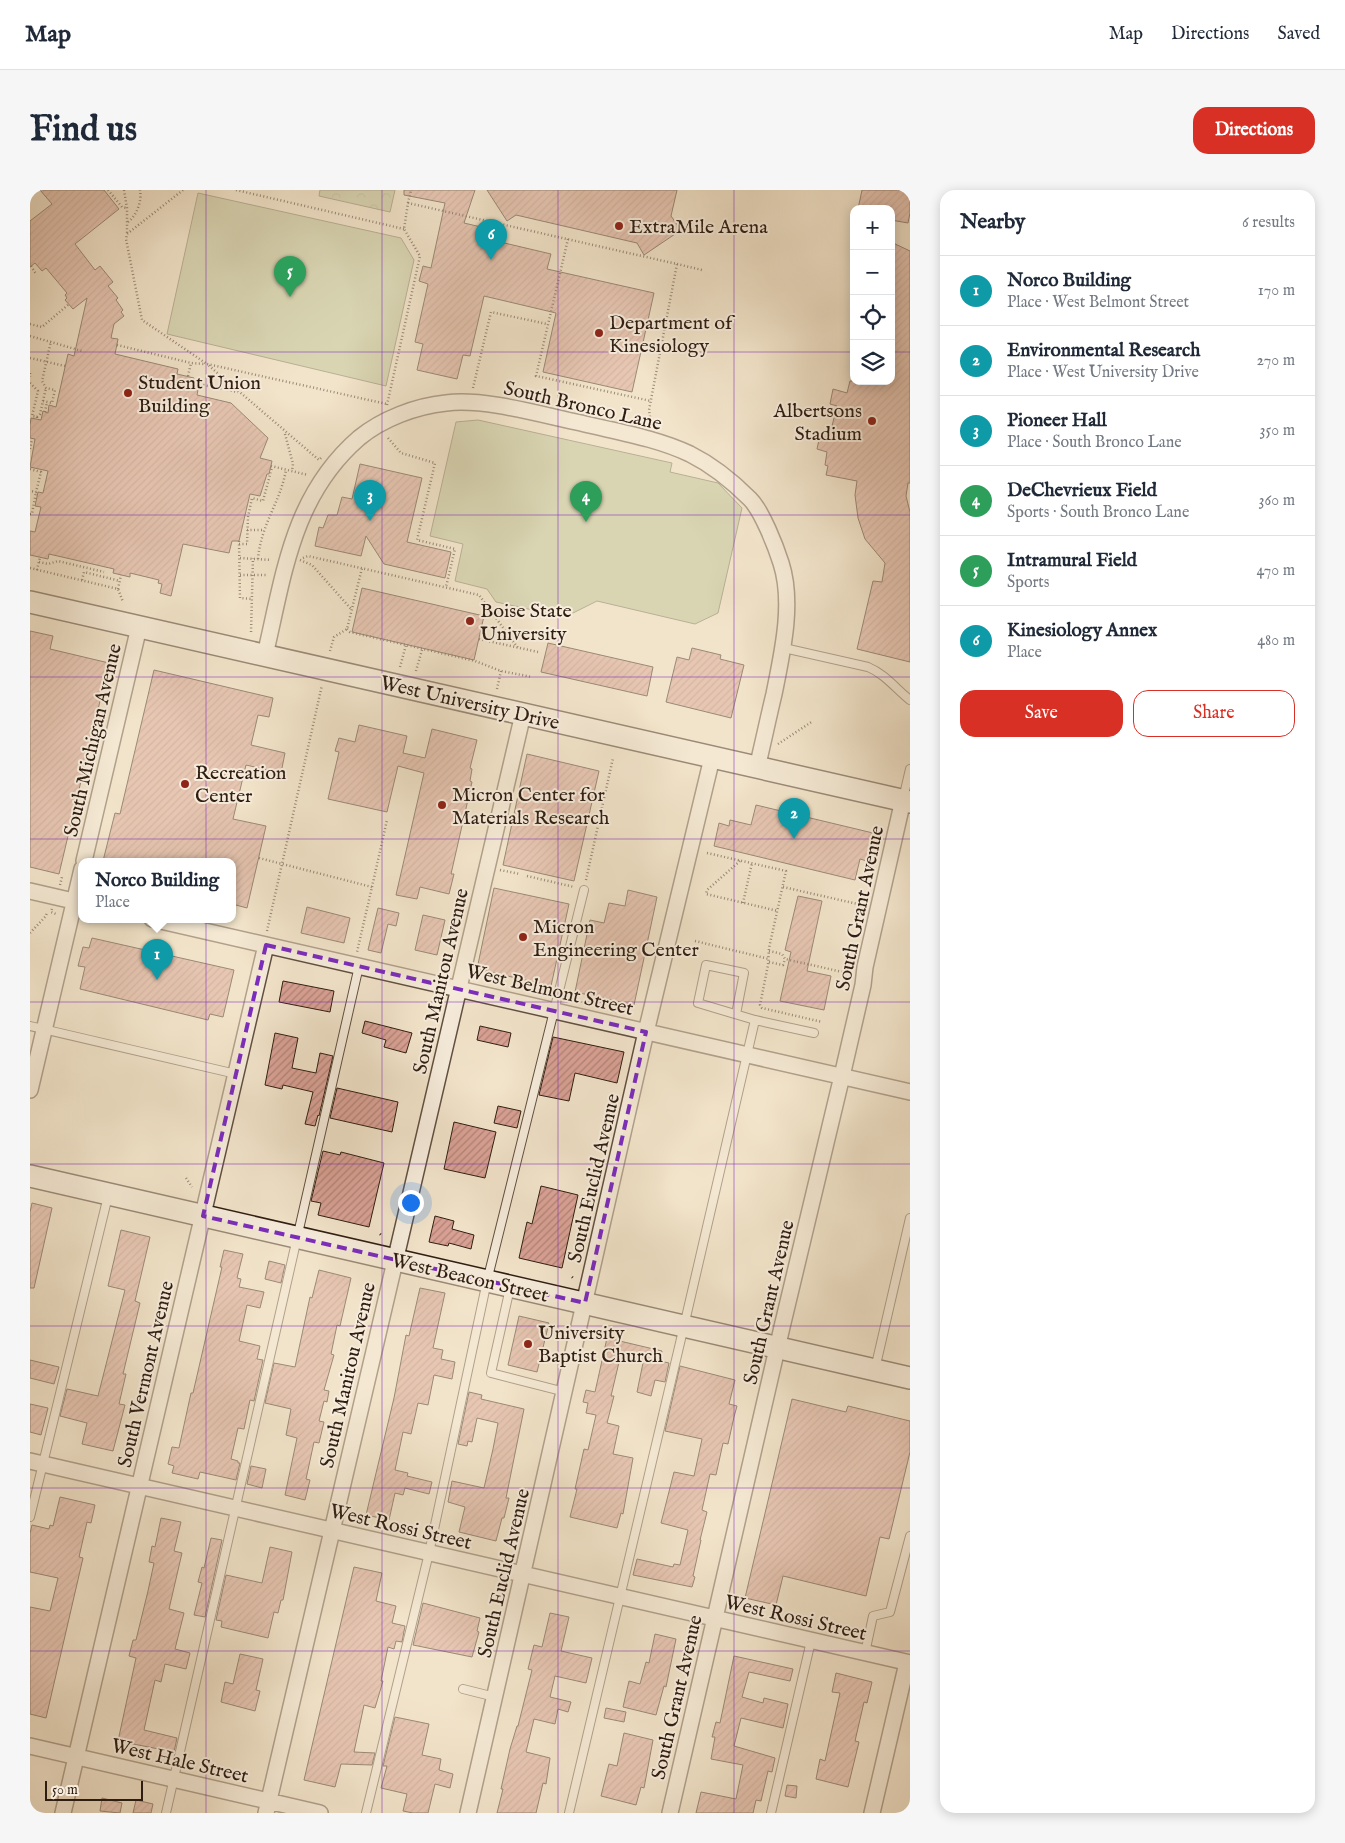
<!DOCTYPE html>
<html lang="en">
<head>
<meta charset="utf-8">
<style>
	:root { --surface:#fff; --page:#f6f6f7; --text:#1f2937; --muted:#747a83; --line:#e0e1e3; --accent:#d93025 }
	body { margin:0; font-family:"IM FELL English",serif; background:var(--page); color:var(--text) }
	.controls { position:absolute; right:15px; top:15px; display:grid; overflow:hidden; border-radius:10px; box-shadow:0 2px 12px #0003 }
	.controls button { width:45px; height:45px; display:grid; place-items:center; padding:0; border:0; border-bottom:1px solid var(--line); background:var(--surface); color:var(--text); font:25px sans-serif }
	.scale { position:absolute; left:15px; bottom:12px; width:98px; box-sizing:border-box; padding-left:5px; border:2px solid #2f1d12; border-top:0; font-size:14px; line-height:18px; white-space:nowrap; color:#2f1d12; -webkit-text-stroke:4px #f7eddd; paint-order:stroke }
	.you { position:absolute; left:380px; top:1012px; width:18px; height:18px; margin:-12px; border:4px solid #fff; border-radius:50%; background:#1a73e8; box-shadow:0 0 0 8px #1a73e833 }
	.badge { display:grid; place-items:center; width:32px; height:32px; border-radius:50%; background:var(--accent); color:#fff; font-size:16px; font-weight:700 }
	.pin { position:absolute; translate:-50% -41px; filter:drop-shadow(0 1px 2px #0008) }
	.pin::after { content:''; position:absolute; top:26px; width:18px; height:15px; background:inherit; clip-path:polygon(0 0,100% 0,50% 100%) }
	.popup { position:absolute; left:48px; top:668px; width:158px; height:65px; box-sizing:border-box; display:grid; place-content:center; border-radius:10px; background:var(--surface); filter:drop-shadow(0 1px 4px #0005); font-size:16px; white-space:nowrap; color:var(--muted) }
	.popup b { font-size:19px; color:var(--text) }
	.popup::after { content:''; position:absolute; left:50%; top:100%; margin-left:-10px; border:10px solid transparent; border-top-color:var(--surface) }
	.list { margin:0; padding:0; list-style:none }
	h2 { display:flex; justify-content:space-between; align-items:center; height:65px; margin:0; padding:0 20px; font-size:21px }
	h2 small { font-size:16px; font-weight:400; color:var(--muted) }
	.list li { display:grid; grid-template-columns:32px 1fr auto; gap:15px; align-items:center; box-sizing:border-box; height:70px; padding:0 20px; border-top:1px solid var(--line) }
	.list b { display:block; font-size:19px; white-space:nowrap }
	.list p { margin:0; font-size:16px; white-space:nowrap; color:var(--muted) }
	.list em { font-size:16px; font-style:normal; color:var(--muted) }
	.actions { display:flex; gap:10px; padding:15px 20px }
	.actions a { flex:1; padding:11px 0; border:1px solid var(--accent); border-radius:15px; text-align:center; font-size:18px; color:var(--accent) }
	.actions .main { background:var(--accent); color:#fff }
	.icon { flex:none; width:28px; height:28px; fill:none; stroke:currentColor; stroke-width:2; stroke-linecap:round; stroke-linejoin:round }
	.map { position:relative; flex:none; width:880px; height:1623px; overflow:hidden; border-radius:15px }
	header { display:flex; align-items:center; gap:30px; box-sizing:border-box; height:70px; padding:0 25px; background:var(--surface); border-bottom:1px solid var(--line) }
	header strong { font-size:24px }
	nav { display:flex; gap:28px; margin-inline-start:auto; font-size:18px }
	.intro { display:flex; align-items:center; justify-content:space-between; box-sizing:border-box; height:120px; padding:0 30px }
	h1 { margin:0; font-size:35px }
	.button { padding:12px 22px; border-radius:15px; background:var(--accent); color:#fff; font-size:18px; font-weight:700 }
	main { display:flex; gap:30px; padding:0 30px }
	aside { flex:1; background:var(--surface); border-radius:15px; box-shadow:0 2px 12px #0003 }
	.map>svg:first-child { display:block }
</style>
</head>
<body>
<header>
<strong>Map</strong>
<nav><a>Map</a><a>Directions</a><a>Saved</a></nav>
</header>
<div class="intro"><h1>Find us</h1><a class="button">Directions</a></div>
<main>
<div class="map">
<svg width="880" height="1623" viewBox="0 0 880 1623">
	<defs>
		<pattern id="park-crowns" width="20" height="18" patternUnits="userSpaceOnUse" patternTransform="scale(1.25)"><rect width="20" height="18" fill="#bac497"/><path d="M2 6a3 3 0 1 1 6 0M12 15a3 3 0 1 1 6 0" fill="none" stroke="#a0a881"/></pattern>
		<pattern id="building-hatch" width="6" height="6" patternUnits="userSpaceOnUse" patternTransform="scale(1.25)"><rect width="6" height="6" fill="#daa296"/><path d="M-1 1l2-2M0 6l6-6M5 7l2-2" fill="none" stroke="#b18379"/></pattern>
	</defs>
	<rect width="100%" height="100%" fill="#f2e4cb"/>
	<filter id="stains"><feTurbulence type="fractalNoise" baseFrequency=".004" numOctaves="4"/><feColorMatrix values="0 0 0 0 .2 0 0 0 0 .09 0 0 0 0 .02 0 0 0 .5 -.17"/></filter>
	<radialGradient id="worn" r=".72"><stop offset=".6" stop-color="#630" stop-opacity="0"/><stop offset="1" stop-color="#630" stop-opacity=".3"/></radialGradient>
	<path fill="#bac497" stroke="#747054" d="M168,3L371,48L384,70L356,196L137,144Z
		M448,230L642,273L640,282L688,293L712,318L688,423L665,434L567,411L535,427L466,412L457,399L425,391L433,354L400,346L426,232Z"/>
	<path fill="url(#park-crowns)" stroke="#747054" d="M290,0H365L360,22L289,6Z"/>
	<path fill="url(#building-hatch)" stroke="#2f1d12" d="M10,0H74L89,19L45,54L65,80L70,76L83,92L78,96L88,108L86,110L93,120L91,122L94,126L84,134L81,148L88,149L85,164L148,179L147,184L164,188L162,198L168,200L167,205L201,213L238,248L230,268L242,271L239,284H237L230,306L220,304L209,351H202L199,363L153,354L141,406L130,403L132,394L128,393L129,390L100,383V387L83,383L84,379L19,364L18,369L0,365V341L5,342L11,317L5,316L8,302L13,303L18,281L0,277L5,249L0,248V235L1,228L11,230L13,221L18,223L19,215L26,217L38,164L44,166L57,108L43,119L35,110L37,108L35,105L37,103L16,78L12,81L5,73L0,77V31L22,14Z
		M374,0H445L434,33L451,37L449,47L521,64L517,79L624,103L602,202L513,182L526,123L454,106L440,166L433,165L427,189L387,180L393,154L385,152L398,94L389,91L393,76L401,78L415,13L374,5Z
		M457,0H647L641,26L651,40L614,65L607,53L486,25L477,31Z
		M832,0H880V23L878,33L861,30V19H828Z
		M861,52L880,61V293H878L876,306L880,322V472L827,459L843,391L852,392L855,373L835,349L828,328L825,305L827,291L796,285L798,276L795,275L797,262L787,259L790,245L799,248L807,216L800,214L803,199L817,203L820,191H861Z
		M330,274L392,288L377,352L421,362L415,388L354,374L336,346L331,366L285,356L289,337L293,338L298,325H307L312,307L322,309Z
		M332,398L454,426L444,470L322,442Z
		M0,441L23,446L20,459L79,473L29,684L0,677Z
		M518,453L623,477L617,506L511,482Z
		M662,458L691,465L690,469L714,475L701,528L636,512L647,467L659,470Z
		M124,480L243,508L239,527L228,525L221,555L255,563L251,583L216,575L203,629L236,636L217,718L202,714V671H73L85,623L90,624Z
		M329,535L377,546L373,563L395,568L402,539L447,550L440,578L442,579L440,591L442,592L421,684H424L419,704L390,697L387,709L366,705L394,583L368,576L357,622L298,609L309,562L305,561L309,548L325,552Z
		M497,564L569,581L544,691L473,675Z
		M726,615L843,643L837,671L830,669L825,690L684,656L689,633L699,636L700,630L721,635Z
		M464,698L539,714L521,796L447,779Z
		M598,700L627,707L604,815L545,802L560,730L574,733L579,713L595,716Z
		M768,706L792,711L777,781L801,786L794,820L750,811L761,762L755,760Z
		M277,717L320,728L314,753L271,743Z
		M348,718L369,723L366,736L358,734L351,763L338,760Z
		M393,725L415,730L407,765L385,760Z
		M62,748L204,780L193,827L180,824L178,830L50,799L55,777L48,776L53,757L59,758Z
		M253,791L304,801L300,822L249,812Z
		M335,831L382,843L376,863L354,857L356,850L332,843Z
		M450,836L481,843L478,857L447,850Z
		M245,843L268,848L262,878L286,883L290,863L303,866L289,926L288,925L285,936L275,934L283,902L253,895L252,899L235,895Z
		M523,847L594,862L587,893L545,883L539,911L509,905Z
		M307,898L368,912L362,942L300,928Z
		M468,916L491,921L487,938L464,933Z
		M424,932L466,942L455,988L414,979Z
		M293,961L310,965L311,962L354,973L339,1037L288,1025L291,1013L281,1011Z
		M511,996L548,1005L532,1078L489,1068L497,1032L502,1034Z
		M2,1013L22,1018L4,1098H0V1022Z
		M405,1026L424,1031L422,1039L444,1045L441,1059L419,1053L418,1056L399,1052Z
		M91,1040L120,1047L105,1111L110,1113L93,1184H96L89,1214L95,1215L83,1261L52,1254L57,1233L30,1226L37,1199L68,1206L95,1100L78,1096Z
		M194,1060L213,1064L207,1088L211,1089L209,1097L234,1102L230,1118L217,1115L209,1151L230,1156L227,1169L233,1170L224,1211L220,1210L214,1239L208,1238L201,1269L208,1271V1273H210L206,1290L170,1282L168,1289L142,1283L144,1276L138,1274L142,1257L149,1258L161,1203H163L192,1077H190Z
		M239,1071L255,1075L251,1093L235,1089Z
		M289,1080L321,1088L310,1136L307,1135L301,1164L304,1165L294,1200L299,1201L297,1212L294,1211L289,1231L294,1232L289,1253L284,1252L276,1289L280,1290L275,1310L255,1305L267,1248L256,1245L261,1219L235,1213L244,1173L265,1177L280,1107L282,1108Z
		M390,1098L415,1103L403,1158L413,1160L411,1169L425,1172L422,1189L404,1185L398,1215L388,1213L381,1244L373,1242L365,1280L378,1283L377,1286L402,1292L399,1304L375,1298L373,1305L365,1303L359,1330L336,1325L364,1208L376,1145L379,1146Z
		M489,1126L519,1133L507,1182L478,1175Z
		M577,1148L632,1161L630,1171L639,1173L635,1192L625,1190L621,1206L607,1202L613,1173L590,1168L581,1206H584L577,1233L589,1236L583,1264L603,1268L593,1324L591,1323L587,1338L540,1327L547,1299H545L554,1259L558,1260L566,1225L556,1223L558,1213L553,1212L556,1200L565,1202Z
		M0,1170L29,1177L24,1194L0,1188Z
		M650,1176L705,1190L699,1214L707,1216L704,1227L698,1254L693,1253L686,1285L680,1284L672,1320L677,1322L670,1350H671L663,1386L665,1387L662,1397L603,1385L607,1369L643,1377L644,1374L650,1375L658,1340L631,1333L644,1282L664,1286L672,1249L635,1241Z
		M439,1202L452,1205L451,1209L494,1219L476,1308H479L474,1328H472L466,1351L429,1342L435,1317L418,1312L422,1291L454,1298L463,1259L468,1233L447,1228L442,1252L438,1251L437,1256L428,1254Z
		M762,1209L816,1222L818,1216L880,1231V1262L859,1349L850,1347L836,1406L753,1386L746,1415L715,1408Z
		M0,1214L18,1218L11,1245L0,1242Z
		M221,1276L236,1279L232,1298L217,1294Z
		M30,1307L65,1315L61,1333L57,1332L49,1367L53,1368L16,1528L0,1524V1417L20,1421L28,1388L0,1382V1343L2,1335L19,1339L20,1335L23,1336Z
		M131,1328L151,1332L144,1361L152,1363L139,1419L154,1423L145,1459L160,1463L156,1479L135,1474L131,1492L125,1490L114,1540L147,1548L144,1562L88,1551L106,1468L99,1466L103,1450H106L118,1401L124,1373L119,1372L122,1356L125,1357Z
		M181,1348L192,1350L175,1427L164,1425L172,1393L168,1392L172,1377L174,1378Z
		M240,1357L262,1362L253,1410H251L248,1423L244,1422L238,1448L191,1437L192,1431L186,1430L196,1385L232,1393Z
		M324,1377L352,1383L346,1411L366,1416L362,1433L375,1436L372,1452L366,1451L364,1459L358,1457L351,1491H353L345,1518L334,1515L324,1562L345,1563L342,1575L311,1574L305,1597L274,1590Z
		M393,1413L450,1428L447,1441L449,1442L442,1467L383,1455Z
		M520,1423L539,1427L531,1461L562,1468L556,1493L525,1486L520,1507L541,1512L538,1522L528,1519L525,1534L504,1529L496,1562L520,1568L516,1594L513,1593L506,1623H467L473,1599H471L480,1559L487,1536H488L502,1480L498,1479L504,1455L512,1457Z
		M625,1444L646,1449L636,1497L634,1496L626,1525L593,1517L599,1491L610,1494L616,1472L619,1473Z
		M210,1464L233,1469L226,1500L230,1501L225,1521L191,1512L195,1492L203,1494Z
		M704,1466L763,1479L760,1491L719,1482L712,1507L733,1513L734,1508L758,1514L753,1538L711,1528L704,1556L745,1568L742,1582L738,1581L731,1611L726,1610L723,1623H666L671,1602L706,1609L713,1575L681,1569L685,1547H682L686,1532L690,1533Z
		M806,1483L842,1492L837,1513L834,1512L825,1551L829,1552L818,1597L786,1589L790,1569L795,1571L810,1503L802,1502Z
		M576,1518L596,1522L594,1532L574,1528Z
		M365,1527L399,1534L392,1565L411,1569L409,1580L423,1584L420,1598L405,1594L398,1623H383L373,1621L377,1604L351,1598L357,1576H353Z
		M594,1543L623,1550L614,1598L611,1597L606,1615L571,1606L579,1574L587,1576Z
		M757,1595L767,1596L766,1608L755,1606Z
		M72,1608L92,1613L90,1623L70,1621Z
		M106,1610L123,1614L121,1623H103Z"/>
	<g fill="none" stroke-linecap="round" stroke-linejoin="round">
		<defs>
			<path id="lane" d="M754,458L838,477C855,484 866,499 880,510
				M873,609L880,579
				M706,824L714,783L676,775L668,813L725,830
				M0,836L206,884
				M480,1098L461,1183L535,1202
				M845,1179L880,1028
				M0,1327L78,1006
				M835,1463L843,1426L860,1422L880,1346
				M433,1499L465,1507
				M136,1623L329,776
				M336,1623L399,1363L457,1091L554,700
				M539,1623L654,1136L725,830L784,843
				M741,1623L781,1451"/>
			<path id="street" d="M235,465C254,385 262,306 329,248C352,229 386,216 416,213C455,208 512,225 551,233C588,242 626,248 660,264C682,275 703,292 720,309C732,321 746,357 751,373C764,413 752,464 744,504C738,529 733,553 727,578
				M54,671L109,437
				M0,701L52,713
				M122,729L880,902
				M0,900L52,679
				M0,1271L880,1473
				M0,1556L290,1623
				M33,1623L236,755
				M236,1623L493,524
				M438,1623L616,842L682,568
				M640,1623L752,1137L812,886L833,795L835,777L873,610
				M842,1623L877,1473"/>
			<path id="secondary" d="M0,412L880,612
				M0,986L880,1188"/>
		</defs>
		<use href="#lane" stroke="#604f40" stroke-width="10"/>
		<use href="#street" stroke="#604f40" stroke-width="18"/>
		<use href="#secondary" stroke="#2f1d12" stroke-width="24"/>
		<path stroke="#2f1d12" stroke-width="2.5" stroke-dasharray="1 2.5" stroke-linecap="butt" d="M78,0L92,17L97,18
			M94,0L97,18V44
			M153,0L97,44L96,49L112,130L177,174
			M206,0L374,39
			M378,13L381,0
			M98,32C107,25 112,11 110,0
			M538,49L506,186L621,211
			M647,74L672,80
			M1,76L6,84
			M0,134L12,137L39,114
			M0,146L52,161
			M87,155L161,173L175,174
			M0,168L35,176
			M0,183V187
			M158,186L161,173
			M0,193L8,201L2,226L7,227V229
			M163,193L208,202
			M443,198L461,122L517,134
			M13,211L22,213L25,200L16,198L12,191L21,151
			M357,215L390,66L374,39L378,13L647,74L619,220L621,234
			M15,222L17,212
			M7,227L10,224L16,198
			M0,232H1
			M255,244L263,274L262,281
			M358,248L371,263L405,273L387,350L425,359L416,397
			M0,259L2,249
			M291,268L289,270L177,174L357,214
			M241,276L278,285
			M0,279L11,282L6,302L0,301
			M0,324H2L6,302
			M217,340H233
			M209,351L210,408L223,409
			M209,354H217L218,327L222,308L233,311L242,277
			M210,368L241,370
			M273,368L278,366L449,405L488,458
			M228,369C231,334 250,313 256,280
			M270,370L282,375L322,420
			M9,372L18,374L28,371L74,382
			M0,378L88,399L93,412
			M7,380L10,367
			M210,385H238
			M52,390L54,382L90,391
			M88,399L91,385
			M317,439L320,442L445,471L471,481L502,487
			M221,442L223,368
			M449,449L508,462
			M300,461L304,447L317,439L332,378
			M370,477L376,455
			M386,481L392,460
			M467,499L471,481
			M748,554L783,531
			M677,663L756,681L739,758L738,775L730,815L732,818L792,832
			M229,668L342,697L327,762
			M710,671L677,700L676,704L748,721
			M470,680L490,684
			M497,686L544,697
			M556,690L583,568
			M30,695L32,687
			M342,697L357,630
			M753,697L832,715
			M713,713L722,673
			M22,719L21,722L26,724
			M59,733L60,729
			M237,741L292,495
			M0,743L16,726L17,722
			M665,751L739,769
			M739,761L752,764L755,769L817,783
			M739,772L753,775L755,769
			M156,988L162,997
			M350,1044L352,1046
			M542,1087L544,1089"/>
		<use href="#lane" stroke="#f7eddd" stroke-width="8"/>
		<use href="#street" stroke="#f7eddd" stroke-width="15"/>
		<use href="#secondary" stroke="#f7eddd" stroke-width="21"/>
	</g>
	<path d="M0 0H880V1623H0ZM236,755L616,842L555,1113L173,1026Z" fill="#f2e4cb" fill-opacity=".55" fill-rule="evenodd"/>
	<path fill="none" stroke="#7b2cbf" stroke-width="4" stroke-dasharray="10 6" stroke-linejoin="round" d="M236,755L616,842L555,1113L173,1026Z"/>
	<path fill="none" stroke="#7b2cbf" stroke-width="1" stroke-opacity="0.55" d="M176,0V1623M352,0V1623M528,0V1623M704,0V1623M0,162H824M861,162H880M0,325H880M0,487H880M0,649H880M0,812H880M0,974H880M0,1136H880M0,1298H880M0,1461H880"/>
	<g fill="#8f2418" stroke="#f7eddd" stroke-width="2">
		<circle cx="589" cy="36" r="5"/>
		<circle cx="569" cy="143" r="5"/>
		<circle cx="98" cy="203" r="5"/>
		<circle cx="842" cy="231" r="5"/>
		<circle cx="440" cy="431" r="5"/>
		<circle cx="155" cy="594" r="5"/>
		<circle cx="412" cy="615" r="5"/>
		<circle cx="493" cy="747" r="5"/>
		<circle cx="498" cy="1154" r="5"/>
	</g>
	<g text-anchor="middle" stroke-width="4" stroke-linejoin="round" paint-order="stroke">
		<g font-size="20" fill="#2f1d12" stroke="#f7eddd" text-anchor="start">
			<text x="599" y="43">ExtraMile Arena</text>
			<text x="579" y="139">Department of<tspan x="579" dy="23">Kinesiology</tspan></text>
			<text x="108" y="199">Student Union<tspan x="108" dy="23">Building</tspan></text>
			<text x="832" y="227" text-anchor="end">Albertsons<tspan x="832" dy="23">Stadium</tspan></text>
			<text x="450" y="427">Boise State<tspan x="450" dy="23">University</tspan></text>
			<text x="165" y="589">Recreation<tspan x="165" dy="23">Center</tspan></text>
			<text x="422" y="611">Micron Center for<tspan x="422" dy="23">Materials Research</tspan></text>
			<text x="503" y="743">Micron<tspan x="503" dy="23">Engineering Center</tspan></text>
			<text x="508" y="1149">University<tspan x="508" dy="23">Baptist Church</tspan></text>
		</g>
		<g font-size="20" fill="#2f1d12" stroke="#f7eddd">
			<text transform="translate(553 215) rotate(13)" y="7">South Bronco Lane</text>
			<text transform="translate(440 512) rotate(13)" y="7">West University Drive</text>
			<text transform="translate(62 550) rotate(-77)" y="7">South Michigan Avenue</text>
			<text transform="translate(829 718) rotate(-78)" y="7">South Grant Avenue</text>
			<text transform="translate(410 791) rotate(-77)" y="7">South Manitou Avenue</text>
			<text transform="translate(520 799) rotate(13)" y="7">West Belmont Street</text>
			<text transform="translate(563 988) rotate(-77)" y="7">South Euclid Avenue</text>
			<text transform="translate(440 1087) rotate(13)" y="7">West Beacon Street</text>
			<text transform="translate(738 1112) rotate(-77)" y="7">South Grant Avenue</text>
			<text transform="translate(115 1184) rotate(-77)" y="7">South Vermont Avenue</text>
			<text transform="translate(317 1185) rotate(-77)" y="7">South Manitou Avenue</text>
			<text transform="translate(371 1336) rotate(13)" y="7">West Rossi Street</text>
			<text transform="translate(473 1383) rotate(-77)" y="7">South Euclid Avenue</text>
			<text transform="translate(766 1427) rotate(13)" y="7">West Rossi Street</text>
			<text transform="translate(646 1507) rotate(-77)" y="7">South Grant Avenue</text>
			<text transform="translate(150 1570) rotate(13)" y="7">West Hale Street</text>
		</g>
	</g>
	<rect width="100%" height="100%" filter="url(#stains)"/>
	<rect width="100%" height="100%" fill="url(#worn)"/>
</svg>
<div class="controls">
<button>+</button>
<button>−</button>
<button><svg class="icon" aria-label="locate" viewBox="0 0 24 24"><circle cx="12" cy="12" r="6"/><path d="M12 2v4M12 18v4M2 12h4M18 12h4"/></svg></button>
<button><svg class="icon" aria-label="layers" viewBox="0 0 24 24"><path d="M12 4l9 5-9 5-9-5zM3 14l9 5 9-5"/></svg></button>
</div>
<div class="scale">50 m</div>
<div class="you"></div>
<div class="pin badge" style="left:127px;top:790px;background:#0f9aa8">1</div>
<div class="popup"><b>Norco Building</b>Place</div>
<div class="pin badge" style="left:764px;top:649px;background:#0f9aa8">2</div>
<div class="pin badge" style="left:340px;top:331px;background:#0f9aa8">3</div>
<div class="pin badge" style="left:556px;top:332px;background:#2e9e5b">4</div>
<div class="pin badge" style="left:260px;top:107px;background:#2e9e5b">5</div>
<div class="pin badge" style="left:461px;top:70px;background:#0f9aa8">6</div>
</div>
<aside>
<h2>Nearby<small>6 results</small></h2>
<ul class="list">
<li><span class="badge" style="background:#0f9aa8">1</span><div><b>Norco Building</b><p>Place · West Belmont Street</p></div><em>170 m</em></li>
<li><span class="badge" style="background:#0f9aa8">2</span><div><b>Environmental Research</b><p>Place · West University Drive</p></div><em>270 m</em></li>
<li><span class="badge" style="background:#0f9aa8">3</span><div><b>Pioneer Hall</b><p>Place · South Bronco Lane</p></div><em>350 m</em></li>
<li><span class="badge" style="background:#2e9e5b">4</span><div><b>DeChevrieux Field</b><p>Sports · South Bronco Lane</p></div><em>360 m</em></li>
<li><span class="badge" style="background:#2e9e5b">5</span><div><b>Intramural Field</b><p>Sports</p></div><em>470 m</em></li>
<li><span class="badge" style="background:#0f9aa8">6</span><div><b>Kinesiology Annex</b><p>Place</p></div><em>480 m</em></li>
</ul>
<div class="actions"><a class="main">Save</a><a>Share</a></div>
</aside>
</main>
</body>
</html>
